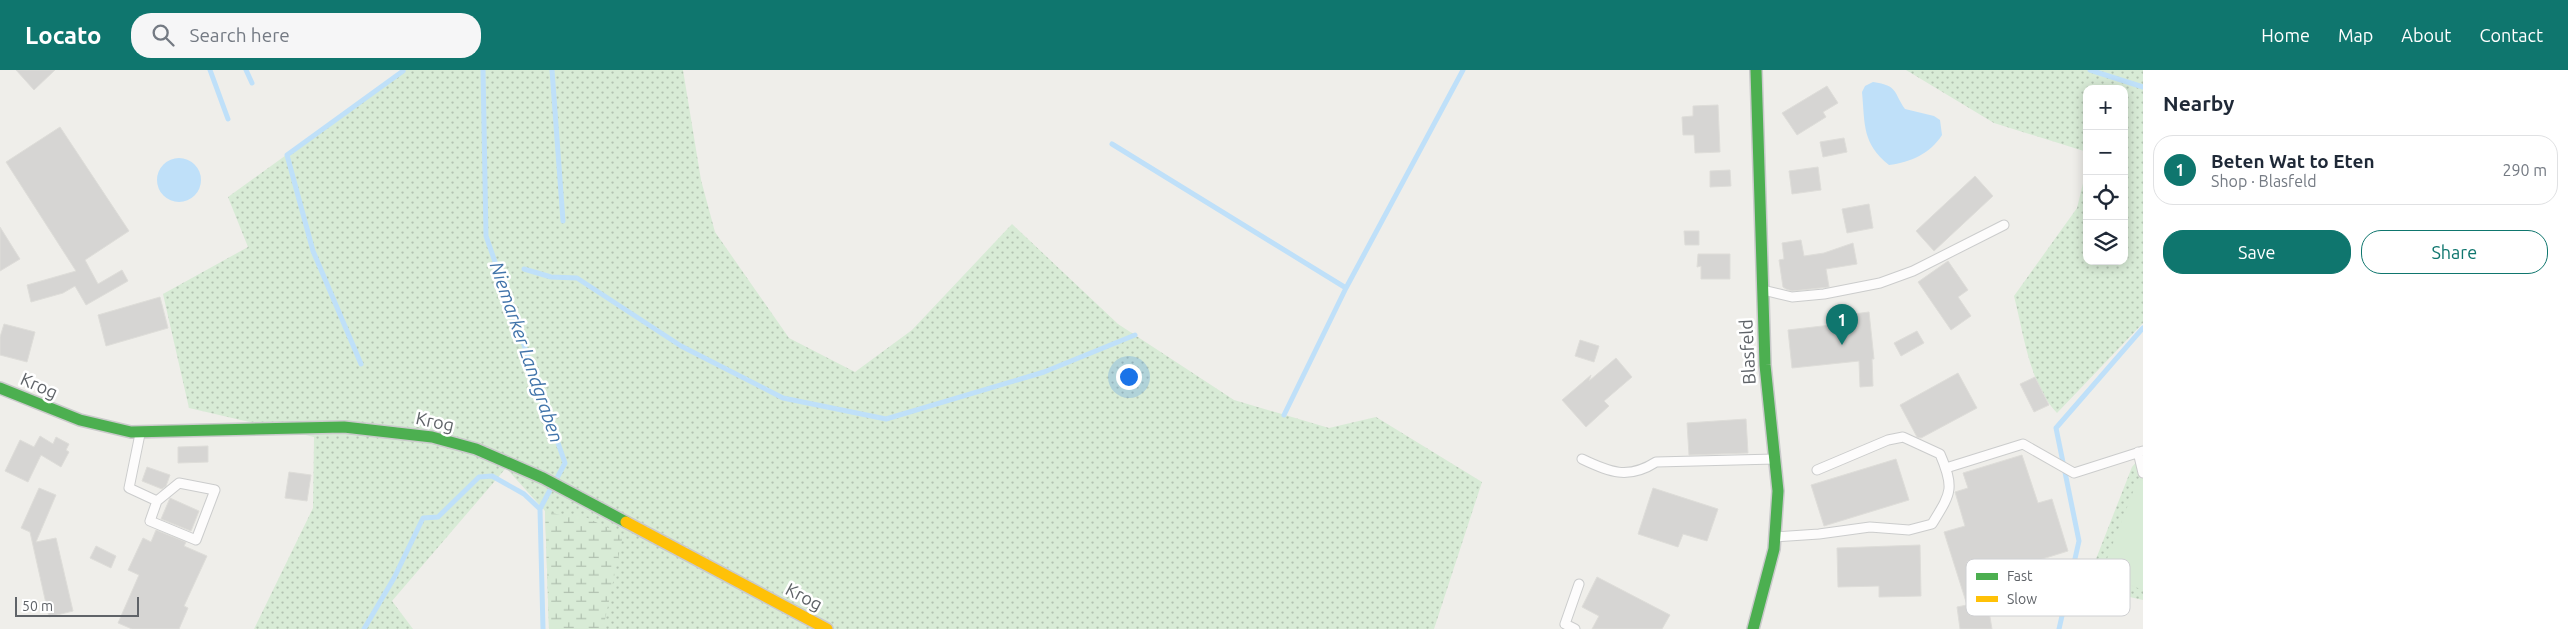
<!DOCTYPE html>
<html lang="en">
<head>
<meta charset="utf-8">
<style>
	:root { --surface:#fff; --page:#f6f6f7; --text:#1f2937; --muted:#747a83; --line:#e0e1e3; --accent:#0f766e }
	body { margin:0; font-family:Ubuntu,sans-serif; background:var(--page); color:var(--text) }
	.controls { position:absolute; right:15px; top:15px; display:grid; overflow:hidden; border-radius:10px; box-shadow:0 2px 12px #0003 }
	.controls button { width:45px; height:45px; display:grid; place-items:center; padding:0; border:0; border-bottom:1px solid var(--line); background:var(--surface); color:var(--text); font:25px sans-serif }
	.scale { position:absolute; left:15px; bottom:12px; width:124px; box-sizing:border-box; padding-left:5px; border:2px solid #5f6368; border-top:0; font-size:14px; line-height:18px; white-space:nowrap; color:#5f6368; -webkit-text-stroke:4px #fff; paint-order:stroke }
	.you { position:absolute; left:1128px; top:306px; width:18px; height:18px; margin:-12px; border:4px solid #fff; border-radius:50%; background:#1a73e8; box-shadow:0 0 0 8px #1a73e833 }
	.badge { display:grid; place-items:center; width:32px; height:32px; border-radius:50%; background:var(--accent); color:#fff; font-size:16px; font-weight:700 }
	.pin { position:absolute; translate:-50% -41px; filter:drop-shadow(0 1px 2px #0008) }
	.pin::after { content:''; position:absolute; top:26px; width:18px; height:15px; background:inherit; clip-path:polygon(0 0,100% 0,50% 100%) }
	.list { margin:0; padding:0; list-style:none }
	h2 { display:flex; justify-content:space-between; align-items:center; height:65px; margin:0; padding:0 20px; font-size:21px }
	h2 small { font-size:16px; font-weight:400; color:var(--muted) }
	.list li { display:grid; grid-template-columns:32px 1fr auto; gap:15px; align-items:center; box-sizing:border-box; height:70px; margin:0 10px 10px; padding:0 10px; border:1px solid var(--line); border-radius:20px }
	.list b { display:block; font-size:19px; white-space:nowrap }
	.list p { margin:0; font-size:16px; white-space:nowrap; color:var(--muted) }
	.list em { font-size:16px; font-style:normal; color:var(--muted) }
	.actions { display:flex; gap:10px; padding:15px 20px }
	.actions a { flex:1; padding:11px 0; border:1px solid var(--accent); border-radius:20px; text-align:center; font-size:18px; color:var(--accent) }
	.actions .main { background:var(--accent); color:#fff }
	.icon { flex:none; width:28px; height:28px; fill:none; stroke:currentColor; stroke-width:2; stroke-linecap:round; stroke-linejoin:round }
	.map { position:relative; flex:none; width:2143px; height:559px; overflow:hidden }
	header { display:flex; align-items:center; gap:30px; box-sizing:border-box; height:70px; padding:0 25px; background:var(--accent); color:#fff }
	header strong { font-size:24px }
	nav { display:flex; gap:28px; margin-inline-start:auto; font-size:18px }
	.search { width:350px; height:45px; background:var(--page); display:flex; align-items:center; gap:12px; box-sizing:border-box; padding:0 18px; border-radius:20px; color:var(--muted); font-size:19px }
	main { display:flex }
	aside { flex:1; background:var(--surface) }
	.map>svg:first-child { display:block }
</style>
</head>
<body>
<header>
<strong>Locato</strong>
<div class="search"><svg class="icon" aria-label="search" viewBox="0 0 24 24"><circle cx="10" cy="10" r="6"/><path d="M15 15l6 6"/></svg>Search here</div>
<nav><a>Home</a><a>Map</a><a>About</a><a>Contact</a></nav>
</header>
<main>
<div class="map">
<svg width="2143" height="559" viewBox="0 0 2143 559">
	<defs>
		<pattern id="grass-dots" width="8" height="8" patternUnits="userSpaceOnUse" patternTransform="scale(1.25)"><rect width="8" height="8" fill="#d8ebd6"/><path d="M2 2h.1M6 6h.1" fill="none" stroke="#b2c2b1" stroke-width="1.8" stroke-linecap="round"/></pattern>
		<pattern id="wetland-marsh" width="20" height="14" patternUnits="userSpaceOnUse" patternTransform="scale(1.25)"><rect width="20" height="14" fill="#d8ebd6"/><path d="M1 5h8M5 5V1M11 12h8M15 12V8" fill="none" stroke="#b2c2b1"/></pattern>
	</defs>
	<rect width="100%" height="100%" fill="#efeeea"/>
	<path fill="url(#grass-dots)" d="M404,0H683L701,110L715,162L789,268L855,302L912,260L1012,154L1118,254L1234,330L1329,358L1376,347L1482,412L1434,559H549L545,441L506,398L392,531L413,559H254L313,438L314,367L189,338L163,224L248,177L228,127Z
		M1906,0H2143V253L2057,343C2029,313 2024,265 2014,226L2077,138L2087,97V191H2124V19H2087V82L1994,53Z
		M2143,384V530L2085,517L2132,397Z"/>
	<path fill="url(#wetland-marsh)" d="M545,441L560,445L583,446L623,465L603,559H549Z"/>
	<path fill="#d8ebd6" d="M2138,409L2143,411V520L2101,504Z"/>
	<path fill="#bfe0f9" d="M1873,12C1899,16 1893,22 1905,39L1934,46L1940,50L1942,65C1930,84 1911,92 1889,95C1862,73 1865,55 1862,22L1865,16Z
		M157 110a22 22 0 1 1 44 0a22 22 0 1 1-44 0Z"/>
	<g fill="none" stroke-linecap="round" stroke-linejoin="round">
		<path stroke="#bfe0f9" stroke-width="5" d="M210,0L228,49
			M246,0L252,13
			M483,0L486,166L565,393L557,408
			M552,0L563,151
			M2090,0L2143,17
			M1112,74L1346,218L1463,0
			M524,199L551,207L577,208L681,276L783,328L886,349L1044,302L1135,265
			M361,294L313,181L287,85L403,1
			M1284,345L1346,218
			M364,559L394,508L423,448L438,447L479,407L492,406L524,424L540,439
			M543,559L540,439L550,420
			M2059,559L2079,471L2056,358L2143,258"/>
	</g>
	<path fill="#d6d5d3" stroke="#deddd9" d="M16,0H55L34,20Z
		M1827,16L1838,33L1823,42L1826,47L1797,65L1782,43Z
		M1718,35L1720,82L1695,83L1694,65H1683L1682,47L1693,46V36Z
		M60,57L129,161L85,190L98,214L122,200L128,211L86,235L75,216L63,223L31,232L27,215L76,201L6,92Z
		M1844,68L1847,82L1823,87L1820,72Z
		M1818,97L1821,120L1792,124L1789,101Z
		M1730,100L1731,116L1710,117V101Z
		M1975,106L1993,126L1934,181L1916,161Z
		M1869,134L1873,158L1847,163L1842,139Z
		M0,157L20,189L0,201Z
		M1684,161H1699V175H1685Z
		M1801,170L1804,186L1824,183L1853,173L1857,194L1826,199L1829,217L1792,221L1786,219L1783,217L1779,190L1784,189L1782,173Z
		M1698,184H1730V209H1701V196L1697,197Z
		M1948,191L1968,220L1958,227L1971,246L1951,260L1918,212Z
		M160,227L168,258L106,276L98,245Z
		M1869,242L1874,289H1872L1873,316L1860,317L1859,291L1792,298L1788,260L1831,255L1830,247Z
		M4,254L35,262L27,292L0,285V267Z
		M1917,261L1924,273L1901,286L1894,273Z
		M1580,270L1599,276L1594,292L1575,286Z
		M1616,288L1632,307L1604,331L1609,336L1586,357L1562,330L1591,305L1589,311Z
		M1958,303L1977,338L1921,368L1917,367L1900,335Z
		M2035,307L2049,335L2034,342L2020,314Z
		M1746,349L1748,383L1689,385L1687,353Z
		M40,366L53,374L56,367L69,374L66,380L69,382L61,397L41,385L28,412L5,401L20,370L34,377Z
		M208,376V392L178,393V377Z
		M2022,385L2038,433L2052,429L2068,481L1994,504L1997,527L1987,529L1992,559H1960L1957,537L1967,535L1944,462L1965,456L1955,422L1968,418L1963,403Z
		M1896,389L1909,430L1824,456L1811,415Z
		M147,397L170,405L166,416L162,419L142,411Z
		M289,402L311,405L307,431L285,428Z
		M39,418L56,425L36,472L56,468L73,541L49,547L30,462L21,458Z
		M1653,418L1718,439L1707,471L1683,464L1678,477L1638,464Z
		M170,428L199,441L191,461L161,449Z
		M156,460L186,472L184,476L207,486L184,536L188,538L179,559H132L118,553L139,505L128,500L143,468L151,472Z
		M1920,475L1921,526L1879,527V516L1838,517L1837,478Z
		M96,476L116,486L111,498L90,488Z
		M1597,507L1670,545L1662,559H1592L1599,546L1582,537Z"/>
	<g fill="none" stroke-linecap="round" stroke-linejoin="round">
		<defs>
			<path id="lane" d="M1763,220L1792,227L1824,224L1880,213L1913,201L2004,155
				M140,364L129,418L157,431L179,413L215,420L196,470L150,451L157,431
				M2138,382L2143,403
				M1582,389C1609,402 1628,410 1656,392L1775,389
				M1946,398L2023,374L2074,403L2143,381
				M1775,467L1819,464L1870,457L1909,460L1932,454C1951,423 1955,419 1940,384L1903,367L1888,370L1817,400
				M1575,559L1565,554L1579,514"/>
			<path id="fast" d="M0,318L80,350L131,362L344,357L432,367L476,379L543,408L626,452
				M1753,559L1774,479L1778,421L1765,295L1756,0"/>
			<path id="slow" d="M626,452L827,559"/>
		</defs>
		<use href="#lane" stroke="#cbcccc" stroke-width="11"/>
		<use href="#fast" stroke="#cacacb" stroke-width="14"/>
		<use href="#slow" stroke="#cacacb" stroke-width="14"/>
		<use href="#lane" stroke="#fdfcfc" stroke-width="9"/>
		<use href="#fast" stroke="#4caf50" stroke-width="11"/>
		<use href="#slow" stroke="#ffc107" stroke-width="11"/>
	</g>
	<g text-anchor="middle" stroke-width="5" stroke-linejoin="round" paint-order="stroke">
		<g font-size="18" fill="#5f6368" stroke="#fff">
			<text transform="translate(1748 282) rotate(-93)" y="6">Blasfeld</text>
			<text transform="translate(39 316) rotate(24)" y="6">Krog</text>
			<text transform="translate(435 352) rotate(12)" y="6">Krog</text>
			<text transform="translate(804 527) rotate(28)" y="6">Krog</text>
		</g>
		<g font-size="19" font-style="italic" fill="#4174aa" stroke="#fff">
			<text transform="translate(527 282) rotate(71)" y="7">Niemarker Landgraben</text>
		</g>
	</g>
	<rect x="1966" y="489" width="164" height="57" rx="8" fill="#fff" stroke="#cfd0d2" stroke-width="1"/>
	<rect x="1976" y="503" width="22" height="7" fill="#4caf50"/>
	<rect x="1976" y="526" width="22" height="6" fill="#ffc107"/>
	<g font-size="14" fill="#5f6368">
		<text x="2007" y="511">Fast</text>
		<text x="2007" y="534">Slow</text>
	</g>
</svg>
<div class="controls">
<button>+</button>
<button>−</button>
<button><svg class="icon" aria-label="locate" viewBox="0 0 24 24"><circle cx="12" cy="12" r="6"/><path d="M12 2v4M12 18v4M2 12h4M18 12h4"/></svg></button>
<button><svg class="icon" aria-label="layers" viewBox="0 0 24 24"><path d="M12 4l9 5-9 5-9-5zM3 14l9 5 9-5"/></svg></button>
</div>
<div class="scale">50 m</div>
<div class="you"></div>
<div class="pin badge" style="left:1842px;top:275px">1</div>
</div>
<aside>
<h2>Nearby<small></small></h2>
<ul class="list">
<li><span class="badge">1</span><div><b>Beten Wat to Eten</b><p>Shop · Blasfeld</p></div><em>290 m</em></li>
</ul>
<div class="actions"><a class="main">Save</a><a>Share</a></div>
</aside>
</main>
</body>
</html>
